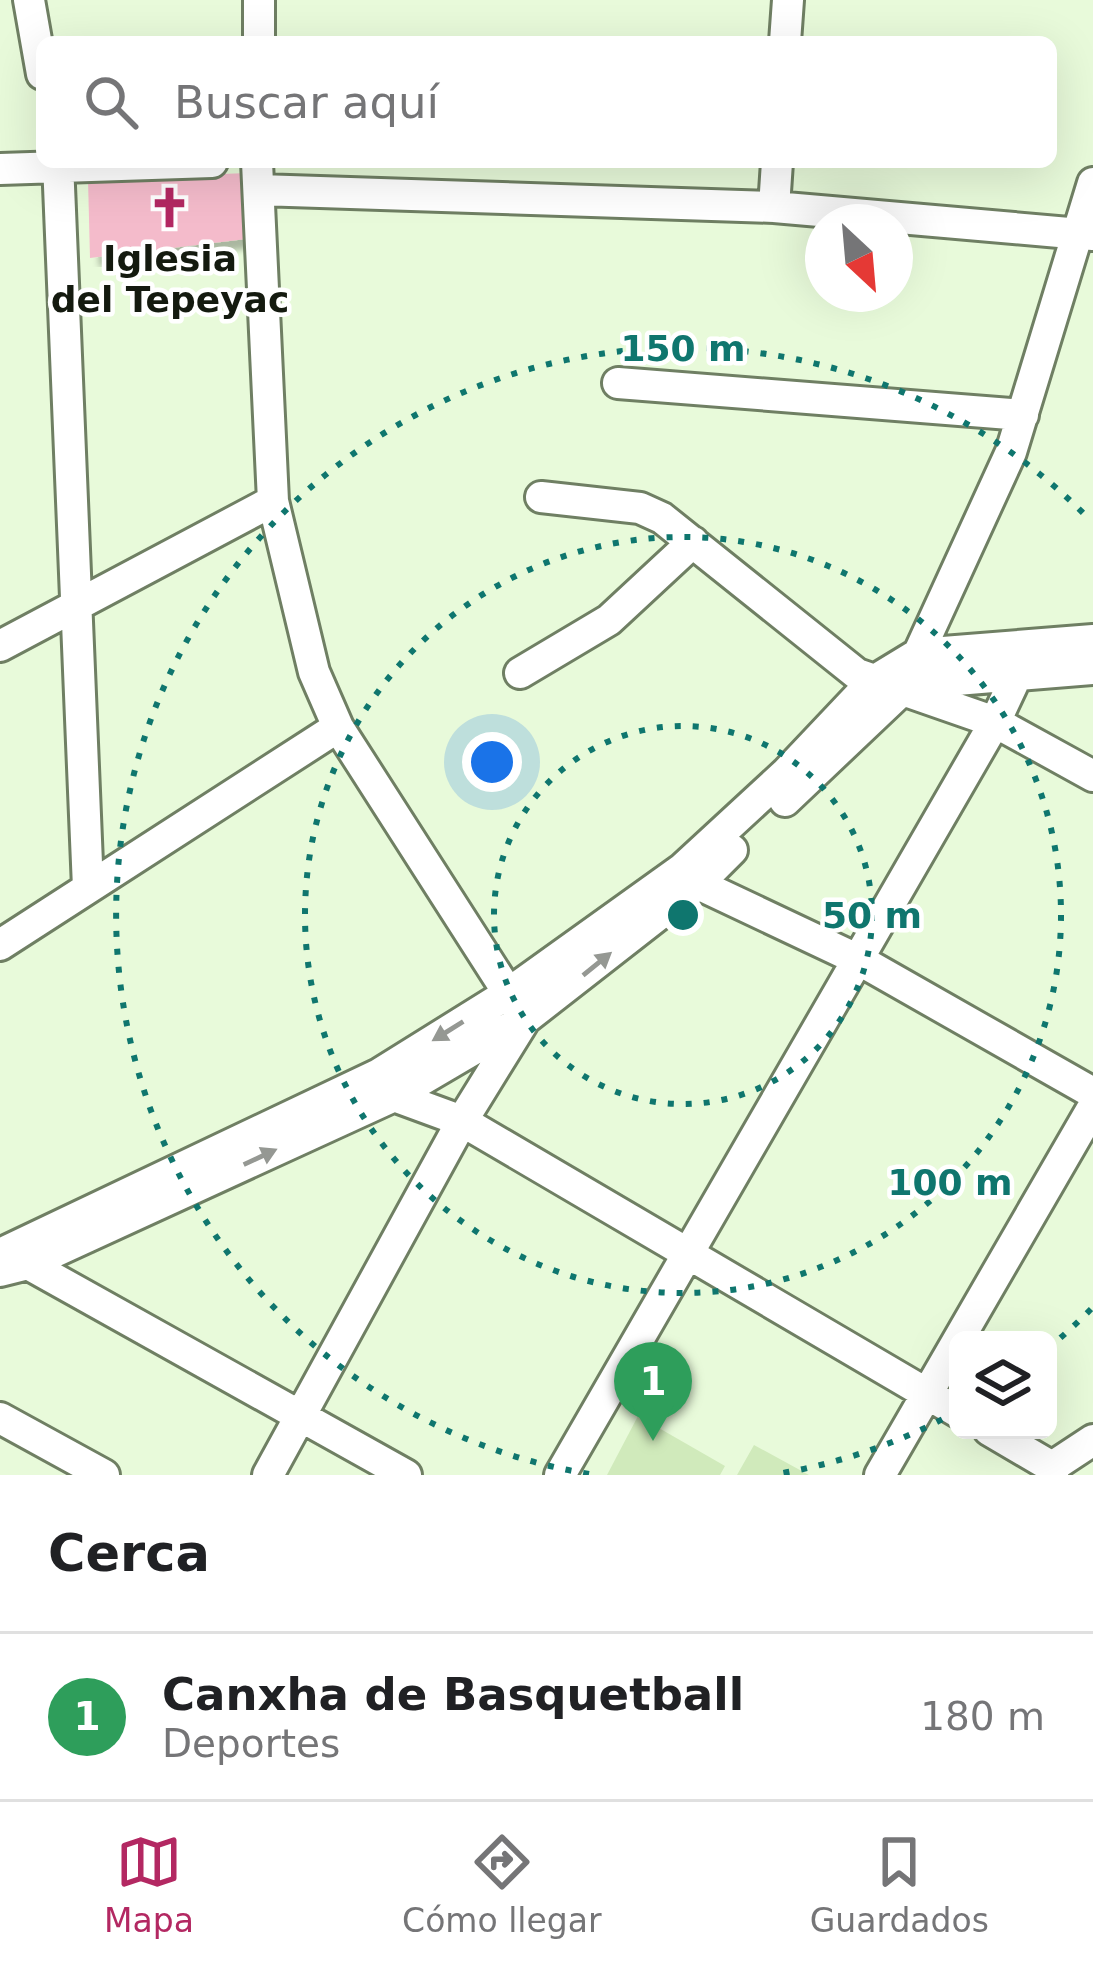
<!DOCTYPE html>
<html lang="es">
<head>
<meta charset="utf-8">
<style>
	:root { --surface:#fff; --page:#f2f2f2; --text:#202124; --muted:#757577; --line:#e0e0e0; --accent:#b32862 }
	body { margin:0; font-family:"DejaVu Sans",sans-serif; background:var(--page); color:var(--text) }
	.controls { position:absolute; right:36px; bottom:36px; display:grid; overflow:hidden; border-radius:18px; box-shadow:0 12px 48px #0002 }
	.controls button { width:108px; height:108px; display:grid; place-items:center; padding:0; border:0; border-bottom:3px solid var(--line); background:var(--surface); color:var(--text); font:60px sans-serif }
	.compass { position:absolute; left:805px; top:204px; width:108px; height:108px; border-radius:50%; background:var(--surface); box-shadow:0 12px 48px #0002; rotate:154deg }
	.you { position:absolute; left:492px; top:762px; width:42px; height:42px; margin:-30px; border:9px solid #fff; border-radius:50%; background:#1a73e8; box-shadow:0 0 0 18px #1a73e833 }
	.badge { display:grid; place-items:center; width:78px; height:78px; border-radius:50%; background:var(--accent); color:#fff; font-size:39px; font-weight:700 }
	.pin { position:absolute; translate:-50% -99px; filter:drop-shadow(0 3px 6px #0008) }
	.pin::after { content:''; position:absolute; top:63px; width:42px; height:36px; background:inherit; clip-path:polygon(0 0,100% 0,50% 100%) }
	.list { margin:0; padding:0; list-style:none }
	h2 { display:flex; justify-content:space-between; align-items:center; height:156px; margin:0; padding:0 48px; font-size:51px }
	h2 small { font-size:39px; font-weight:400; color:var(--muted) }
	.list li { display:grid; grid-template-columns:78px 1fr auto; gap:36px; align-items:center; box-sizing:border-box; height:168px; padding:0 48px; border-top:3px solid var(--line) }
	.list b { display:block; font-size:45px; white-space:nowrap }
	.list p { margin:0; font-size:39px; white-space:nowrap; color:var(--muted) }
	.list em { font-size:39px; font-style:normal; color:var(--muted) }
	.icon { flex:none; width:66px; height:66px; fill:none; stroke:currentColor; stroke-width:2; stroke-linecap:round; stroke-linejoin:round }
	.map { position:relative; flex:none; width:1093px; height:1475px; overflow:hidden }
	.search { position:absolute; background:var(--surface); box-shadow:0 12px 48px #0002; left:36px; right:36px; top:36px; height:132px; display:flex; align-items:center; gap:30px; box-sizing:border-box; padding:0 42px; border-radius:18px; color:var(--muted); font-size:45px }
	.sheet { height:324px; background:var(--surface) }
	nav { display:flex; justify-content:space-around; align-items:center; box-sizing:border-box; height:168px; border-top:3px solid var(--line); background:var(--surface); font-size:33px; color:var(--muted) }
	nav a { display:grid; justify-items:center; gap:6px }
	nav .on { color:var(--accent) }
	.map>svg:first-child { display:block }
</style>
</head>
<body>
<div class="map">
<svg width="1093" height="1475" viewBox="0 0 1093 1475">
	<defs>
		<filter id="shadow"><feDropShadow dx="9" dy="9" stdDeviation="3" flood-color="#0004"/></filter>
	</defs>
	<rect width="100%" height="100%" fill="#e8fada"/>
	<path fill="#d0eabb" d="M638,1416L725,1466L720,1475H607Z
		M754,1445L809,1475H737Z"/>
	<path fill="#f4bbcb" filter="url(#shadow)" d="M248,173L254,238L90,258L88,179Z"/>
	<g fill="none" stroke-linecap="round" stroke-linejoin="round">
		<defs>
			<path id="street" d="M29,0L42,74
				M259,42V0
				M785,42L788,0
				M58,162L88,888
				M257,162L273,501L314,672L338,727L525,1019L462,1121L268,1475
				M0,169L212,162
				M259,190L774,207L1093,235
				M774,207L777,162
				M618,383L1023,415
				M541,497L640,508L662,518L857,674L995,722L560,1475
				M0,646L273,501
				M1016,659L1017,675L995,722L1093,776
				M911,670L1011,452L1093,183
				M520,673L609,620L693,542
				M785,801L902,690L920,683L1093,669
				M687,874L698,884L861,961L1093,1093
				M0,945L338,727
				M387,1086L394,1096L462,1121L958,1412
				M0,1254L379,1074L509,993L682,869L786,773L872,682L918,654L1093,640
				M28,1264L406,1475
				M0,1271L28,1264L394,1096L525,1019L698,884L732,850
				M0,1418L104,1475
				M989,1430L1052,1467
				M880,1475L1093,1107
				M1053,1475L1052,1467L1093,1440"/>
		</defs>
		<use href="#street" stroke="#6f7f63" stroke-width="36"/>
		<use href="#street" stroke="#fff" stroke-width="30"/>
	</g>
	<defs><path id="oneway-solid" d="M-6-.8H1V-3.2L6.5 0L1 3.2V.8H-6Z" transform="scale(3)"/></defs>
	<g fill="#959893">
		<use href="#oneway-solid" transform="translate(597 964) rotate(-39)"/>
		<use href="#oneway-solid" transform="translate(448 1031) rotate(148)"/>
		<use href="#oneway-solid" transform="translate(260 1157) rotate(-25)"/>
	</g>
	<g fill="none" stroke="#0f766e" stroke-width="6" stroke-dasharray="6 12">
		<circle cx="683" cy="915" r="189"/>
		<circle cx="683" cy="915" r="378"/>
		<path d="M1091 1309A567 567 0 0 1 1051 1346M958 1411A567 567 0 0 1 777 1474M589 1474A567 567 0 1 1 1091 521"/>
	</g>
	<defs>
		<symbol id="church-bare" viewBox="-9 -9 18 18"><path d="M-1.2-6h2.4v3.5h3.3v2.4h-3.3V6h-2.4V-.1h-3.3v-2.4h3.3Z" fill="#b32862" stroke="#fff" stroke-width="2.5" paint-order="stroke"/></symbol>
	</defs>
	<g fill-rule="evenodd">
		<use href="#church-bare" x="140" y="178" width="59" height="59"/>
	</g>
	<g text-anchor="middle" stroke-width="9" stroke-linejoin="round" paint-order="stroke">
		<g font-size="36" font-weight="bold" fill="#141a0f" stroke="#fff">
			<text x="170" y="271">Iglesia<tspan x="170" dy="41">del Tepeyac</tspan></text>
		</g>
	</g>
	<circle cx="683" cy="915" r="18" fill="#0f766e" stroke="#fff" stroke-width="6"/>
	<g font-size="36" text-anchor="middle" font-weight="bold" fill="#0f766e" stroke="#fff" stroke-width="9" stroke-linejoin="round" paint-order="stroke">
		<text x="683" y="361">150 m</text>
		<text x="872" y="928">50 m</text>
		<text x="950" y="1195">100 m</text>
	</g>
</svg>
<div class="controls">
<button><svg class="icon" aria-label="layers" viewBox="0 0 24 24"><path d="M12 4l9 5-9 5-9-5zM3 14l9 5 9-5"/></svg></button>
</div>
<svg class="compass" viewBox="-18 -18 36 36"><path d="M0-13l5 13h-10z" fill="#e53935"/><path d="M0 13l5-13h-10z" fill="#757577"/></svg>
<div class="you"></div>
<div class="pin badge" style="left:653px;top:1441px;background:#2e9e5b">1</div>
<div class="search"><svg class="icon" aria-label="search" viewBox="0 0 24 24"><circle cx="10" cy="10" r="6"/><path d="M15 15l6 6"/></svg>Buscar aquí</div>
</div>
<section class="sheet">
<h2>Cerca<small></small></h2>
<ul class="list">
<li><span class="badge" style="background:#2e9e5b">1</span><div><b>Canxha de Basquetball</b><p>Deportes</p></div><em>180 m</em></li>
</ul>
</section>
<nav>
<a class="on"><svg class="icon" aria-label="map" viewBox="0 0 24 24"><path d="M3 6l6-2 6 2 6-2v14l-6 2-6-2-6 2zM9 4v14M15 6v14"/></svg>Mapa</a>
<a><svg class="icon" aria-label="directions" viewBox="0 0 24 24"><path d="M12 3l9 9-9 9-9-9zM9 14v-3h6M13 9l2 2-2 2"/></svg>Cómo llegar</a>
<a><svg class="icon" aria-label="saved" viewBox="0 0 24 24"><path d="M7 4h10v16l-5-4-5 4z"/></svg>Guardados</a>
</nav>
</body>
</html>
